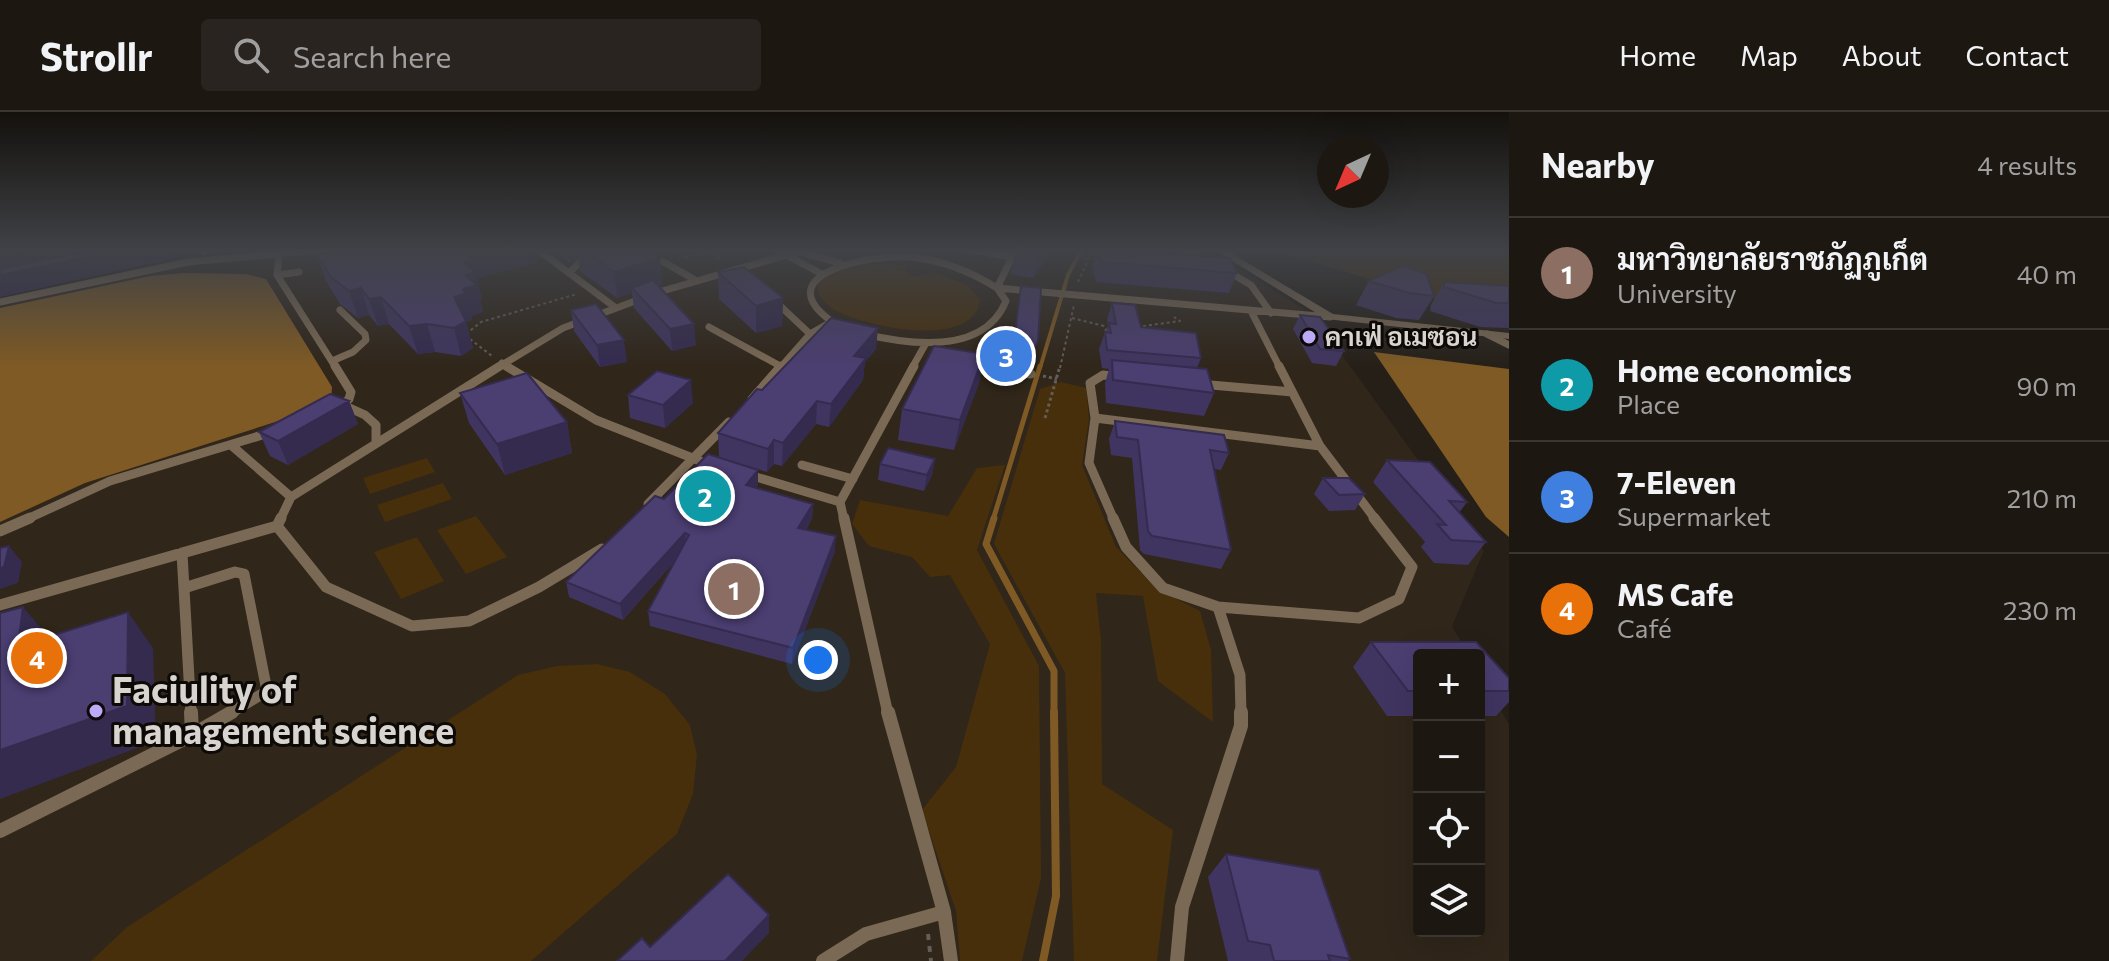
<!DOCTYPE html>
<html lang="en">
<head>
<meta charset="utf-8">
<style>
	:root { --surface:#1c1711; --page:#29241f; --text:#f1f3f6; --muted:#a09f9f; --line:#3a3631; --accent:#bcaaf6 }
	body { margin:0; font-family:Commissioner,Sarabun,sans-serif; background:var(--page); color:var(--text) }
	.controls { position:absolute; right:24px; bottom:24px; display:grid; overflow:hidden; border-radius:8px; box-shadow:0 8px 32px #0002 }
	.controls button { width:72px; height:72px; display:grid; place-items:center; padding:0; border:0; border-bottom:2px solid var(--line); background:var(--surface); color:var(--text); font:40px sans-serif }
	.compass { position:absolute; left:1317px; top:24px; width:72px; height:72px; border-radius:50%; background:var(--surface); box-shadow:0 8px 32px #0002; rotate:224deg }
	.you { position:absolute; left:818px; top:548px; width:28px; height:28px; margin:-20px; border:6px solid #fff; border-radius:50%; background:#1a73e8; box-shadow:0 0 0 12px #1a73e833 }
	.badge { display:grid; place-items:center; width:52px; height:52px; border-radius:50%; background:var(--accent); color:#fff; font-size:26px; font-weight:700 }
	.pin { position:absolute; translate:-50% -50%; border:4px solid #fff; box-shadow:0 2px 8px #0006 }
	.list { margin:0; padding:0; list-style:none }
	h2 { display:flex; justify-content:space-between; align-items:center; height:104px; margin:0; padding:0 32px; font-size:34px }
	h2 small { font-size:26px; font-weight:400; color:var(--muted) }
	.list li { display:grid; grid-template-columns:52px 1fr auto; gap:24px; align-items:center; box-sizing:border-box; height:112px; padding:0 32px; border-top:2px solid var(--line) }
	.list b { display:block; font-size:30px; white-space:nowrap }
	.list p { margin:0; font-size:26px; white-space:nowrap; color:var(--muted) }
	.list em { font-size:26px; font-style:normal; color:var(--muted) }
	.icon { flex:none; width:44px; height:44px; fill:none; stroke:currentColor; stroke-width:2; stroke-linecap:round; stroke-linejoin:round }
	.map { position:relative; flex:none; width:1509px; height:849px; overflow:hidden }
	header { display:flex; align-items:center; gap:48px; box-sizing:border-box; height:112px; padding:0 40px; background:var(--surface); border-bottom:2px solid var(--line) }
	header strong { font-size:38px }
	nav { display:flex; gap:44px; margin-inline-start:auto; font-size:28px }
	.search { width:560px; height:72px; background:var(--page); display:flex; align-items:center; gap:20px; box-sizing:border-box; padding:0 28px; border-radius:8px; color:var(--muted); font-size:30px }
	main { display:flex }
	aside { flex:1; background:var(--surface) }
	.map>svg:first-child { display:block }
</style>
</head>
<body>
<header>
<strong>Strollr</strong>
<div class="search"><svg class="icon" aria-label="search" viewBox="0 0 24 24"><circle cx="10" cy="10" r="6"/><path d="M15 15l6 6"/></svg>Search here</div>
<nav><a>Home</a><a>Map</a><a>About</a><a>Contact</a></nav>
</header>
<main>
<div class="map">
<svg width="1509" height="849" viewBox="0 0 1509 849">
	<rect width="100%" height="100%" fill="#251f17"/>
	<path fill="#30261a" d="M292,137H1207L1302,196L1319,211L1484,439L1452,514L1469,543H1419V819H1479V561L1509,612V849H0V187L198,146Z"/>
	<path fill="#472f0c" d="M1269,137H1509V195L1440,188Z
		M887,152L908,154L905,159L915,165L933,160L967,173L980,187C976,239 862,215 833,197C827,193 819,186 818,178C817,151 869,152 887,152Z
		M1061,270L1086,276L1089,307L1082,353L1116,435L1156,476L1200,499L1211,538L1213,610L1158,569L1143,484L1096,481L1101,528L1102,672L1173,718L1157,849H1074L1065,561L994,432L1040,277Z
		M427,346L435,360L370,382L363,366Z
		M1005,353L977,438L1039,554L1041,766L1022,849H960L956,799L922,698L956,655L990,532L950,463L930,465L912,445L869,434L852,412L860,388L948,404L977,356Z
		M443,371L452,387L385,410L377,393Z
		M476,404L507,445L466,462L437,418Z
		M417,425L444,469L401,487L374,440Z
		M597,552L630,560L665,582L690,613L697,643L693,682L677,722L531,849H91L127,815L518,563L557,554Z"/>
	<path fill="#7f5a24" d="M184,161L246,162L266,167L332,275L331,289L316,297L85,371L0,410V196L150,164Z
		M1374,240L1509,257V425L1486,405Z"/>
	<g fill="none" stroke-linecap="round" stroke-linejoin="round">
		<path stroke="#7f5a24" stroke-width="4" d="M1040,256L1068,163L1082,137"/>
		<path stroke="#7f5a24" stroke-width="5" d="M993,408L1040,254"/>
		<path stroke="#7f5a24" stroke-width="7" d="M994,406L986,432L1054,559V602"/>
		<path stroke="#7f5a24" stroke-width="8" d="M1043,849L1056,784L1054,600"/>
		<path stroke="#635e57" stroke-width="2" stroke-dasharray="3 3" stroke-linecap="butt" d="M677,141L692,137
			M684,145L713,140L720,149
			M1078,170L1093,137
			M1072,206L1104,214L1107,220
			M1137,215L1180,209L1174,205
			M466,222L481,210L577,182
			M470,227L492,244
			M1060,256L1074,193"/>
		<path stroke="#635e57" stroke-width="3" stroke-dasharray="3 3" stroke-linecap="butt" d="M1043,264L1057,267
			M1045,306L1060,254"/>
		<path stroke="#635e57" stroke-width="4" stroke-dasharray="6 6" stroke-linecap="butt" d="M928,822L931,849"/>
		<path stroke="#7a6954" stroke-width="7" d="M537,137L616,196
			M775,137L822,162
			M789,137L840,151
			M966,137L1012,145
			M1181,137L1206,149
			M279,141L277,163L299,160
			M662,149L697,169
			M1224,157L1251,173L1271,201
			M569,161L593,137
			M277,163L336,256
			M997,176L1016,137
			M775,189L810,222
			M0,190L188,150L328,137
			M1251,199L1280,256
			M834,211C763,162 871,142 910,145C942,148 970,159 997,176L1330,205
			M709,215L782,255
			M864,222C911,233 984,243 1006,189L997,176
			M1487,222L1509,233
			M332,249L353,240L366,228L365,222L340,198
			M502,251L509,256
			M970,253L991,256
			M497,256L563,216L659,180L807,137
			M780,256L810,222L831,210
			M912,256L926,231"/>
		<path stroke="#7a6954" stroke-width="9" d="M335,254L351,280L349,287L340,295
			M506,254L596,308L700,349
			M977,254L1031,262
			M1279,254L1320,334L1376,408
			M1199,272L1292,280
			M752,287L781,254
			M343,293L365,303L376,313V329
			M1095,306L1320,334
			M231,333L291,385
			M802,353L853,367
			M746,362L840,390
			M648,392L729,310
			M25,408L110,369L272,320
			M280,408L291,385L500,254
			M844,408L840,390L914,254
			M1114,408L1089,351L1095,306L1090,271L1103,263L1119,265"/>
		<path stroke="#7a6954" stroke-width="11" d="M281,406L277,414L326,475L412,514L469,509L539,475L602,437
			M844,406L888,602
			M1113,406L1126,435L1163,476L1218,495L1359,506L1399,487L1412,455L1374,406
			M0,419L30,406
			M182,441L191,602
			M184,476L235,460L244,462L267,579L229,602
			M0,493L277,414
			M1218,495L1240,563L1241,602"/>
		<path stroke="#7a6954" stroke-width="14" d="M888,600L944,800L951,849
			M192,623L232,600
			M0,719L192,623L191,600
			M823,849L866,822L944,800
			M1177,849L1182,795L1241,614V600"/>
		<path fill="#7a6954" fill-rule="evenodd" d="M190,137H203L210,141L205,144Z
			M1213,137H1224L1333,202L1509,221V227L1326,207Z"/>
	</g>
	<path fill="#403561" d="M328,137H533L536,151L477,166L482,187H480L483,200L471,204L472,208L466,210L473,236L461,244L435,240L418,242L389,212L378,214L369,203L358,206L340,192L326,169L317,143L328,141Z
		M562,137H675L654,142L662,172L658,174L696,233L672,239L634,196L632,181L617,186L580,159L578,143L570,151L563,146Z
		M1016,137H1054L1033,166L1011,162Z
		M1097,137H1114L1237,161L1229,181L1096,170L1092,155Z
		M718,160L783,186L782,214L756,221L719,187Z
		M1369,169L1434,184L1419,208L1396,206L1356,193Z
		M1444,170L1509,174V216L1480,215L1430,199L1431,193Z
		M1021,174L1038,228L1030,254L1010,251Z
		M1112,191L1141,215L1201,246L1197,256L1214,281L1204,304L1106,291L1105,271L1109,257L1102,256L1099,237L1105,220H1106L1108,214L1107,208Z
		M571,198L627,250L600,255L574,219Z
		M1300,203L1344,239L1336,254L1312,251L1293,217Z
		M876,237L865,250L863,268L829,315L816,312L782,354L774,352L767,360L719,345L718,321L762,278Z
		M984,242L979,271L954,338L898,328L902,297Z
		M460,281L567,310L572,341L505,363L469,311Z
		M628,283L693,291L665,316L630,306Z
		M349,289L358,312L288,353L270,344L259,320Z
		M1115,309L1229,341L1221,358L1214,357L1231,438L1221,457L1144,442L1140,438L1132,346L1111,343L1109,327Z
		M935,347L932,363L924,379L878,368L880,352Z
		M1387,348L1467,390L1459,401L1486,430L1468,453L1434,451L1421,435L1425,430L1373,370Z
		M758,358V373L756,376L813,392L812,407L806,418L835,439L792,552L650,514L648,499L674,450L623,508L569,485L566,470L664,387Z
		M1323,366L1365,382L1355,398L1329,399L1314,382Z
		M1371,530H1476L1509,566V590L1496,604H1479V543H1419V604H1387L1353,555Z
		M1226,742L1350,847L1348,849H1228L1208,765Z"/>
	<path fill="#342b4f" d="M44,137H171L175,146L0,185V145Z
		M488,137H533L536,151L477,166L482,187H480L483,200L471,204L472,208L466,210L473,236L461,244L454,216V185L463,177L465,163L466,142Z
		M568,137H577L578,143L570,151Z
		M633,137H675L644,145Z
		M1039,137H1054L1033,166Z
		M660,146L662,172L636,180L632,176V181L617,186L614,160Z
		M361,176L369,203L358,206L349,179Z
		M381,185L389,212L378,214L369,187Z
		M783,186L782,214L756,221V194Z
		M427,212L435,240L418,242L409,214Z
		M694,212L696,233L672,239L670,217Z
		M878,216L876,237L865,250L863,268L829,315L831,292L854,244Z
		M624,228L627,250L600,255L597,233Z
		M984,242L979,271L954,338L960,308Z
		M691,268L693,291L665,316L663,293Z
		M349,289L358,312L288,353L278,329Z
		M817,289L816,312L782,354L783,331Z
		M567,310L572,341L505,363L497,332Z
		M774,328V352L767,360L768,337Z
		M935,347L932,363L924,379L927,363Z
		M758,358V373L746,388V373Z
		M813,392L812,407L797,431L798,416Z
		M685,421L686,436L623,508L620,492Z
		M836,424L835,439L792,552L793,536Z
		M9,434L22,450L18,471L0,477V456Z
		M23,495L53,530L18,534Z
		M128,500L153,536L156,629L0,687V638Z
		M769,803V821L742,849H725Z"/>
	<path fill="#4b3e71" stroke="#342b4f" stroke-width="2" d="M0,137H44L0,145Z
		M97,137H126L0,163V157Z
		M328,137H488L466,142L473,149L465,151L476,160L465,163L477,173L463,177L465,182L454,185L466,209L454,216L427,212L409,214L381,185L369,187L361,176L349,179L331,165L317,143L328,141Z
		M582,137H645L660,146L614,160Z
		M1098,137H1114L1230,146L1237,161L1101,150Z
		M1402,154L1426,161L1434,184L1409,181L1369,169Z
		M744,155L783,186L756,194L718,160Z
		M653,168L694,212L670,217L632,176Z
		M1444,170L1509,174V191H1496L1444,175Z
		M1021,174L1041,176L1038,228L1033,241L1013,238Z
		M1112,191L1135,193L1141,215L1196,221L1201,246L1107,238L1105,220L1111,221L1109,211L1116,212Z
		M596,192L624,228L597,233L571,198Z
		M1300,203L1320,205L1344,239L1320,237Z
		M831,206L878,216L854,244L866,246L831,292L817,289L783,331L774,328L768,337L718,321L757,277L762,278Z
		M934,234L984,242L960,308L902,297Z
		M1112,248L1207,257L1214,281L1113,268Z
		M657,259L691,268L663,293L628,283Z
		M527,261L567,310L497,332L460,281Z
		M330,282L349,289L278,329L259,320Z
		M1115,309L1224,323L1229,341L1210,338L1231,438L1152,424L1148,419L1138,328L1117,325Z
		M888,336L935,347L927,363L880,352Z
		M708,342L758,358L746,373L813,392L798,416L836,424L793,536L648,499L689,423L685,421L620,492L566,470L655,384L664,387Z
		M1387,348L1430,350L1467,390L1449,389L1486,430L1451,428L1437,412L1446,413Z
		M1323,366H1349L1365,382L1339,383Z
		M9,434L4,455L0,456V436Z
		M23,495L18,534L128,500L127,594L0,638V501Z
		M1371,530H1476L1509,566V579H1479V543H1419V579H1408Z
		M1226,742L1319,758L1350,847L1328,843L1330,849H1274L1270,833L1248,829Z
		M728,762L769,803L725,849H617L642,826L650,835Z"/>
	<linearGradient id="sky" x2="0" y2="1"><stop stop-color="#14110d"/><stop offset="0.54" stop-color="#404247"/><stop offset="1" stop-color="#404247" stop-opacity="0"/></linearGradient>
	<rect width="1509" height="256" fill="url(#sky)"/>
	<g fill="#bcaaf6" stroke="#0c0906" stroke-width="3">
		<circle cx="1309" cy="225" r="8"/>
		<circle cx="96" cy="599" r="8"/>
	</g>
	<g text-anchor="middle" stroke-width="6" stroke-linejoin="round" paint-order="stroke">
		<g font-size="26" font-weight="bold" fill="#d8d4cf" stroke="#0c0906" text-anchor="start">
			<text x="1325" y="234">คาเฟ่ อเมซอน</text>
		</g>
		<g font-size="36" font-weight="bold" fill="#d8d4cf" stroke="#0c0906" text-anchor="start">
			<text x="112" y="591">Faciulity of<tspan x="112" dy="41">management science</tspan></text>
		</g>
	</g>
</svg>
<div class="controls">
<button>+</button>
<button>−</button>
<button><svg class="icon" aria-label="locate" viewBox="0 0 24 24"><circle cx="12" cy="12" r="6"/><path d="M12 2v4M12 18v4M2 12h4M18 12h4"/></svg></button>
<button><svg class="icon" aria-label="layers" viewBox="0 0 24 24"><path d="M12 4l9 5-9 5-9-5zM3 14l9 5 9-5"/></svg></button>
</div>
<svg class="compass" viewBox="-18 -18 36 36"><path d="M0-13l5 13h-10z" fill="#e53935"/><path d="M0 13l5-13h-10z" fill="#a09f9f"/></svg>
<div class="you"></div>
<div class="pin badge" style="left:734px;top:477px;background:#8d6e63">1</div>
<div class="pin badge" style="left:705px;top:384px;background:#0f9aa8">2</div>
<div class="pin badge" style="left:1006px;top:244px;background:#3f7fe0">3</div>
<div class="pin badge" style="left:37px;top:546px;background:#e8710a">4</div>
</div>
<aside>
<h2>Nearby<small>4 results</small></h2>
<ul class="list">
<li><span class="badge" style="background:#8d6e63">1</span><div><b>มหาวิทยาลัยราชภัฏภูเก็ต</b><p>University</p></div><em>40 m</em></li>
<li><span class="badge" style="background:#0f9aa8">2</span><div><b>Home economics</b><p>Place</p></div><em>90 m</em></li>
<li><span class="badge" style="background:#3f7fe0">3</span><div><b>7-Eleven</b><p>Supermarket</p></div><em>210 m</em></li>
<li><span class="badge" style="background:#e8710a">4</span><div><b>MS Cafe</b><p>Café</p></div><em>230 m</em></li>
</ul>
</aside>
</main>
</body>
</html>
